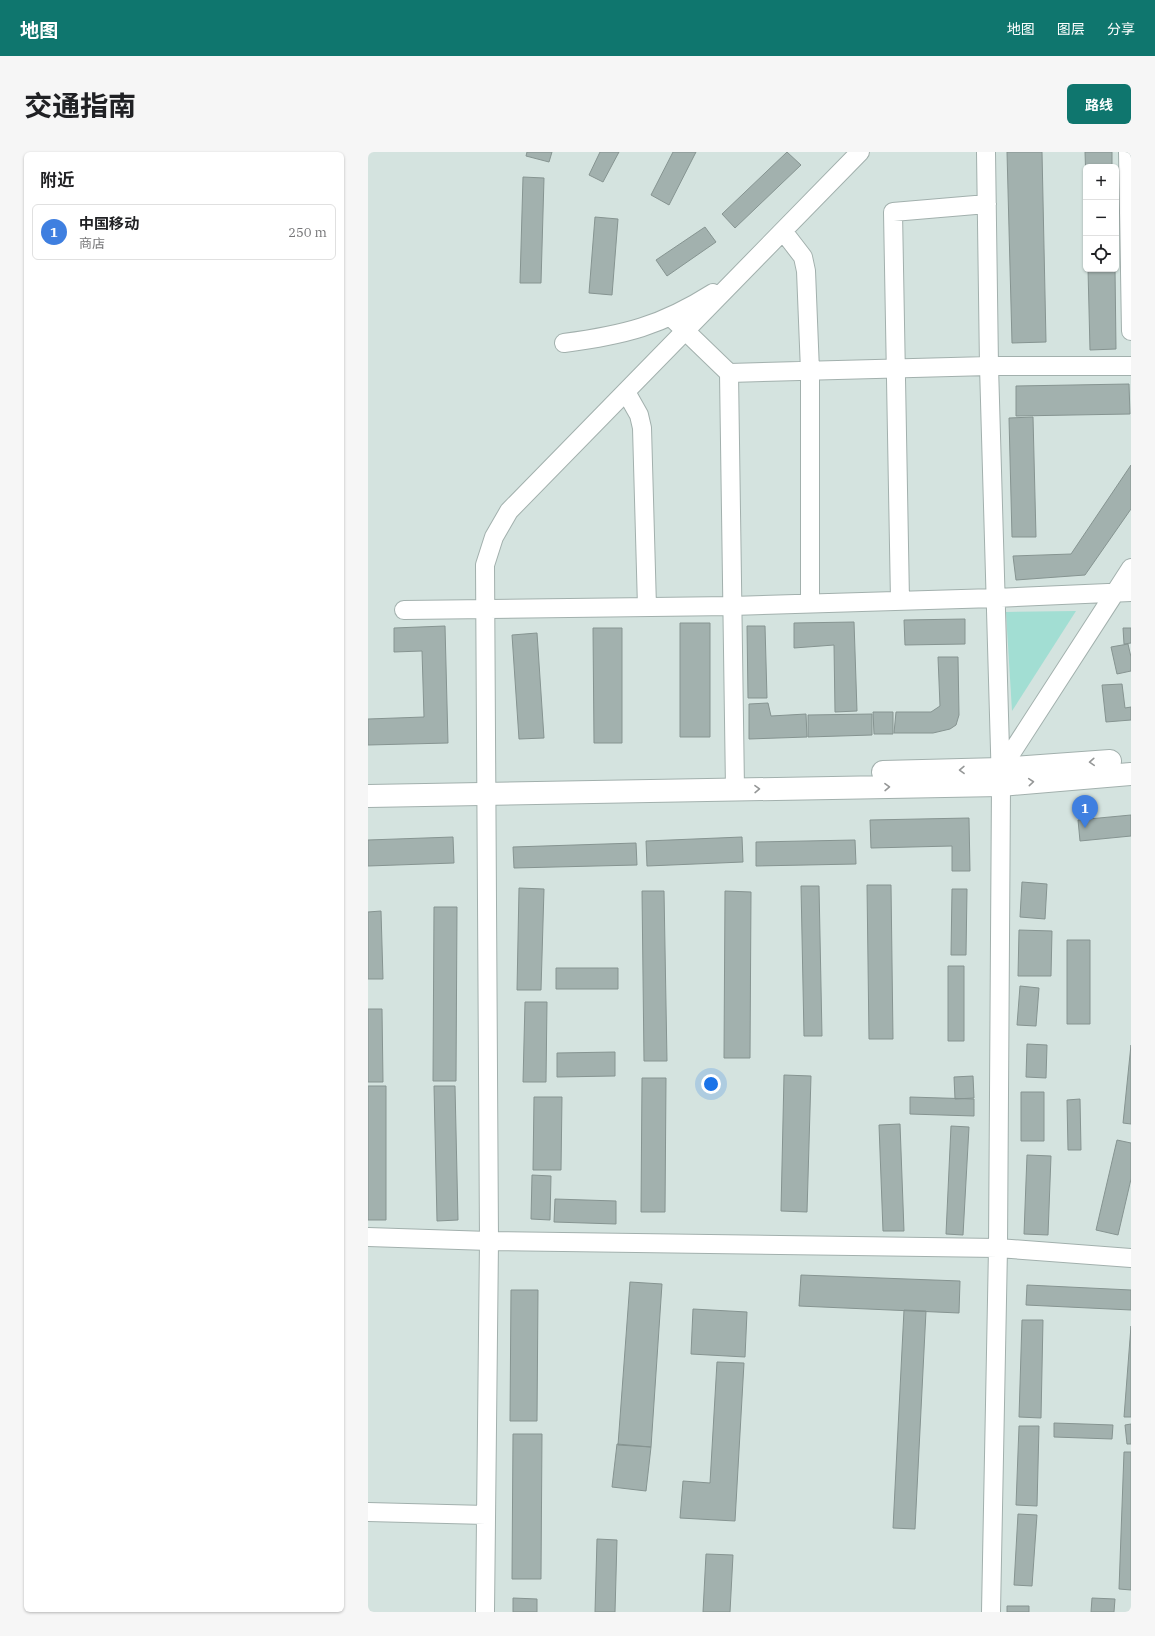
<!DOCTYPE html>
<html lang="zh">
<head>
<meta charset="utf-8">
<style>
	:root { --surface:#fff; --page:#f6f6f6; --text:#202124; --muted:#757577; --line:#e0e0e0; --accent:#0f766e }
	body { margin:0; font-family:"IBM Plex Serif","Noto Sans SC",serif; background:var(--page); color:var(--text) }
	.controls { position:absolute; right:12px; top:12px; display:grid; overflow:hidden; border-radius:6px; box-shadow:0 1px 3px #0004 }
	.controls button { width:36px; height:36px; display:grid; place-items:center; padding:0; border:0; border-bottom:1px solid var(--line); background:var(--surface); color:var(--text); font:20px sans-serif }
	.you { position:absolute; left:343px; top:932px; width:14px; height:14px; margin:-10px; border:3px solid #fff; border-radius:50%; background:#1a73e8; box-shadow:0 0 0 6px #1a73e833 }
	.badge { display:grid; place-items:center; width:26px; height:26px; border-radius:50%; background:var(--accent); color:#fff; font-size:13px; font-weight:700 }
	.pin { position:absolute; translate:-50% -33px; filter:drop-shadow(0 1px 2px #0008) }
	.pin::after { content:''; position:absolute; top:21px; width:14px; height:12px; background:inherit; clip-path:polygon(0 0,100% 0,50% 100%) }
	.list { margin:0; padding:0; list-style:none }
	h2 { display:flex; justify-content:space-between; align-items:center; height:52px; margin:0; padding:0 16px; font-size:17px }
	h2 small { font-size:13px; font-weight:400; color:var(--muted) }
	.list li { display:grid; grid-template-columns:26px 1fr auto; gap:12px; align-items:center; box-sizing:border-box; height:56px; margin:0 8px 8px; padding:0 8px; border:1px solid var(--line); border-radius:6px }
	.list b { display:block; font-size:15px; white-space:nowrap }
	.list p { margin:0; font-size:13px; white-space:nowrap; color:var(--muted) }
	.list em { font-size:13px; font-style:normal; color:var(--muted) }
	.icon { flex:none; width:22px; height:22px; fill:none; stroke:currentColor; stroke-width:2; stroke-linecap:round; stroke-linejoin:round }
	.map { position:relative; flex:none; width:763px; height:1460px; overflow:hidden; border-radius:6px }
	header { display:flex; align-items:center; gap:24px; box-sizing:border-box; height:56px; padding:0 20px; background:var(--accent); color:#fff }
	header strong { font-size:19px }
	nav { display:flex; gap:22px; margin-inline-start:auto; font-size:14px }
	.intro { display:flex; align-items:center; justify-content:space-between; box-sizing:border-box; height:96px; padding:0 24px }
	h1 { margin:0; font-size:28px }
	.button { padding:10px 18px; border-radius:6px; background:var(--accent); color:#fff; font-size:14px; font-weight:700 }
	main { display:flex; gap:24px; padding:0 24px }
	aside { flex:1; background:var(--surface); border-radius:6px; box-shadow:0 1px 3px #0004 }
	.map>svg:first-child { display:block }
</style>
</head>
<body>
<header>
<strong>地图</strong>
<nav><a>地图</a><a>图层</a><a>分享</a></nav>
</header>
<div class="intro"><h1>交通指南</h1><a class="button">路线</a></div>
<main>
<aside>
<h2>附近<small></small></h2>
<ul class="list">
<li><span class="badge" style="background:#3f7fe0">1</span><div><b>中国移动</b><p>商店</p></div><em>250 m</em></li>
</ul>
</aside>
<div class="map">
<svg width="763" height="1460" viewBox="0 0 763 1460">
	<rect width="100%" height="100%" fill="#d4e3df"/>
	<path fill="#a2ded3" d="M708,459L644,559L638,460Z"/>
	<path fill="#a2b1ae" stroke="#869491" d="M159,0H184L181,10L158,4Z
		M232,0H251L235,30L221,23Z
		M305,0H328L301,53L283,43Z
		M419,0L433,13L367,76L354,62Z
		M639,0H674L678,190L644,191Z
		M717,0H744V15H718V30Z
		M155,25L176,26L173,131H152Z
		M227,65L250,67L244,143L221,141Z
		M337,75L348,90L299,124L288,108Z
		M720,117H747L748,197L722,198Z
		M761,232L762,262L648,264V234Z
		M665,265L668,385H644L641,266Z
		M763,313V357L717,423L648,428L645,404L703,402Z
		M597,467V492L537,493L536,468Z
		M486,470L489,559L467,560L466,493L426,496V471Z
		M312,471H342V585H312Z
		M77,474L80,591L0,593V567L56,565L54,499L26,500V476Z
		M379,474H397L399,546H380Z
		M225,476H254V591H226Z
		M755,476H763V491L756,492Z
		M169,481L176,586L151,587L144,483Z
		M760,492L763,505V519L749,522L743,495Z
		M570,505H590L591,563L588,573L582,577L565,581H526L528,560H563L572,554Z
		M754,532L757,556L763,555V568L738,570L734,533Z
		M400,551L403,564L438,562L439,585L381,587V552Z
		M505,560H525V582H506Z
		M504,562V583L440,585V563Z
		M763,663V684L712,689L710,668Z
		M601,666L602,719H584V694L503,696L502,668Z
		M85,685L86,711L0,714V688Z
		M374,685L375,710L279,714L278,689Z
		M487,688L488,712L388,714V690Z
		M268,691L269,713L146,716L145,695Z
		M654,730L679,732L677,767L652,765Z
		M499,733H523L525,887H501Z
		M433,734H451L454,884H436Z
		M151,736L176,737L173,838H149Z
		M584,737H599L598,803H583Z
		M274,739H296L299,909H276Z
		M357,739L383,740L382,906H356Z
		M66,755H89L88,929H65Z
		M13,759L15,827H0V760Z
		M651,778L684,779L683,824H650Z
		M699,788H722V872H699Z
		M580,814H596V889H580Z
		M188,816H250V837H188Z
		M652,834L671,836L668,874L649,873Z
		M157,850H179L178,930H155Z
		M0,857H14L15,930H0Z
		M659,892L679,893L678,926L658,925Z
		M763,893V972L755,971Z
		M247,900V924L189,925V901Z
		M416,923L443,924L439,1060L413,1059Z
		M605,924L606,946L587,947L586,925Z
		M274,926H298L297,1060H273Z
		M0,934H18V1068H0Z
		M66,934H87L90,1068L69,1069Z
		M653,940H676V989H653Z
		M166,945H194L193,1018H165Z
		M542,945L606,947V964L542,962Z
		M712,947L713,998H700L699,948Z
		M532,972L536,1079H515L511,973Z
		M583,974L601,975L595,1083L578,1082Z
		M749,988L763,991V1027L750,1083L728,1078Z
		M659,1003L683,1004L680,1083L656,1082Z
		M164,1023L183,1024L182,1068L163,1067Z
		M187,1047L248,1049V1072L186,1070Z
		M433,1123L592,1129L591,1161L431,1154Z
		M262,1130L294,1132L283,1295L250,1293Z
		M659,1133L763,1138V1158L658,1153Z
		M143,1138H170L169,1269H142Z
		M325,1157L379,1160L377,1205L323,1202Z
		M536,1158L558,1159L547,1377L525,1376Z
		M654,1168H675L673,1266L651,1265Z
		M763,1174V1265H756Z
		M349,1210L376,1211L367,1369L312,1366L315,1329L342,1331Z
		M686,1271L745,1273L744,1287L686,1285Z
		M763,1272V1292H759L757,1273Z
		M651,1274H671L669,1354L648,1353Z
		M145,1282H174L173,1427H144Z
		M249,1292L283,1295L278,1339L244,1335Z
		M756,1300H763V1438L751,1437Z
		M650,1362L669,1363L664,1434L646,1433Z
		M229,1387L249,1388L247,1460H227Z
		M338,1402L365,1403L362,1460H335Z
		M145,1446L169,1447V1460H145Z
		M724,1446L747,1447L746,1460H723Z
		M639,1454H661V1460H639Z"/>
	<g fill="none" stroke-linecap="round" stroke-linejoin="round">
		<defs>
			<path id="minor" d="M618,0L621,214L633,633L630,1096L623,1460
				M760,0L763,179
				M415,79L435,105L438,119L442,219V451
				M303,165L361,221L367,637
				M196,191C256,183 293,174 345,141
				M361,221L621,214H763
				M258,240L271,263L274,276L279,455
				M532,449L525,60L619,52
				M36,458L364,454L627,446L763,440
				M633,617L763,416
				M0,1085L121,1089L630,1096L763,1106
				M0,1360L118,1363
				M117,1460L121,1089L117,413L126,385L141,359L492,0"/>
			<path id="highway" d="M515,620L633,617L742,609
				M0,644L633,633L763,622"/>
		</defs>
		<use href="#minor" stroke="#a2b0ad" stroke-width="20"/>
		<use href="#highway" stroke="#a2b0ad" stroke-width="24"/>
		<use href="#minor" stroke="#fff" stroke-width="18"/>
		<use href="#highway" stroke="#fff" stroke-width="22"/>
	</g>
	<defs><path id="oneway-chevron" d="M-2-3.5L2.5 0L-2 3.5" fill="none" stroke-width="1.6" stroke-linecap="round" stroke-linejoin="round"/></defs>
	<g stroke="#959797">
		<use href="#oneway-chevron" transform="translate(724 610) rotate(176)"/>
		<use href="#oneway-chevron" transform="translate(594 618) rotate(179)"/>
		<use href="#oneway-chevron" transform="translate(663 630) rotate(-5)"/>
		<use href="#oneway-chevron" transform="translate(519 635) rotate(-1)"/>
		<use href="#oneway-chevron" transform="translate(389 637) rotate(-1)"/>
	</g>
</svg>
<div class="controls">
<button>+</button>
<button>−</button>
<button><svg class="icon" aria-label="locate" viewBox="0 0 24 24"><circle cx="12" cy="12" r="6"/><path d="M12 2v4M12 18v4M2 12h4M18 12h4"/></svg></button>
</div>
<div class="you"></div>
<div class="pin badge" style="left:717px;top:676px;background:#3f7fe0">1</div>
</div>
</main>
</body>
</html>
